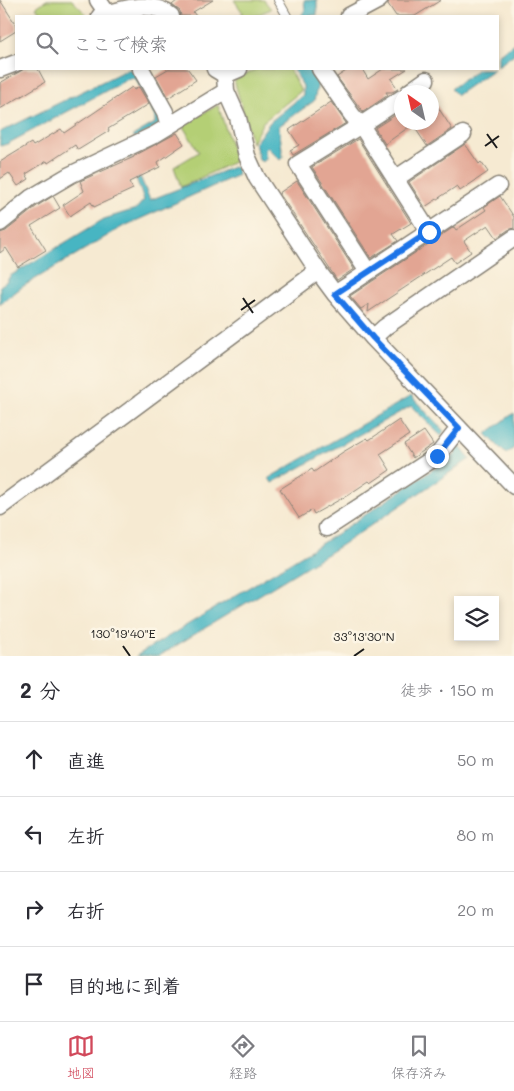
<!DOCTYPE html>
<html lang="ja">
<head>
<meta charset="utf-8">
<style>
	:root { --surface:#fff; --page:#f7f7f7; --text:#2b2b33; --muted:#7c7c81; --line:#e1e1e2; --accent:#d1495b }
	body { margin:0; font-family:Mali,"Klee One",sans-serif; background:var(--page); color:var(--text) }
	.controls { position:absolute; right:15px; bottom:15px; display:grid; overflow:hidden; border-radius:0px; box-shadow:0 2px 8px #0003 }
	.controls button { width:45px; height:45px; display:grid; place-items:center; padding:0; border:0; border-bottom:1px solid var(--line); background:var(--surface); color:var(--text); font:25px sans-serif }
	.compass { position:absolute; left:394px; top:85px; width:45px; height:45px; border-radius:50%; background:var(--surface); box-shadow:0 2px 8px #0003; rotate:326deg }
	.stop { position:absolute; width:15px; height:15px; margin:-11px; border:4px solid #1a73e8; border-radius:50%; background:#fff }
	.stop.end { background:#1a73e8; border-color:#fff; box-shadow:0 1px 5px #0008 }
	.list { margin:0; padding:0; list-style:none }
	h2 { display:flex; justify-content:space-between; align-items:center; height:65px; margin:0; padding:0 20px; font-size:21px }
	h2 small { font-size:16px; font-weight:400; color:var(--muted) }
	.list li { display:grid; grid-template-columns:32px 1fr auto; gap:15px; align-items:center; box-sizing:border-box; height:75px; padding:0 20px; border-top:1px solid var(--line) }
	.list b { display:block; font-size:19px; white-space:nowrap }
	.list em { font-size:16px; font-style:normal; color:var(--muted) }
	.icon { flex:none; width:28px; height:28px; fill:none; stroke:currentColor; stroke-width:2; stroke-linecap:round; stroke-linejoin:round }
	.map { position:relative; flex:none; width:514px; height:656px; overflow:hidden }
	.search { position:absolute; background:var(--surface); box-shadow:0 2px 8px #0003; left:15px; right:15px; top:15px; height:55px; display:flex; align-items:center; gap:12px; box-sizing:border-box; padding:0 18px; border-radius:0px; color:var(--muted); font-size:19px }
	.sheet { height:365px; background:var(--surface) }
	nav { display:flex; justify-content:space-around; align-items:center; box-sizing:border-box; height:70px; border-top:1px solid var(--line); background:var(--surface); font-size:14px; color:var(--muted) }
	nav a { display:grid; justify-items:center; gap:2px }
	nav .on { color:var(--accent) }
	.map>svg:first-child { display:block }
</style>
</head>
<body>
<div class="map">
<svg width="514" height="656" viewBox="0 0 514 656">
	<rect width="100%" height="100%" fill="#fcf5e5"/>
	<filter id="ink" filterUnits="userSpaceOnUse"><feTurbulence type="fractalNoise" baseFrequency=".02" numOctaves="2"/><feDisplacementMap in="SourceGraphic" scale="10" xChannelSelector="R" yChannelSelector="G"/><feConvolveMatrix kernelMatrix="1 2 1 2 8 2 1 2 1" color-interpolation-filters="sRGB"/></filter>
	<filter id="wash" filterUnits="userSpaceOnUse"><feTurbulence type="fractalNoise" baseFrequency=".0096" numOctaves="4" result="noise"/><feDisplacementMap in="SourceGraphic" scale="20" xChannelSelector="R" yChannelSelector="G"/><feGaussianBlur stdDeviation="1.12" result="paint"/><feColorMatrix in="noise" values="0 0 0 0 0 0 0 0 0 0 0 0 0 0 0 0 0 1.4 0 .05"/><feComposite in="paint" operator="in"/></filter>
	<g filter="url(#wash)">
		<rect width="100%" height="100%" fill="#f6ead2"/>
		<path fill="#b4cf75" stroke="#687648" d="M47,0H72L86,14L83,16H43L36,7Z
			M234,0H264L271,9L255,16H239L243,13Z
			M257,69H289L301,91L263,122L252,143L234,80Z
			M218,105L236,161L181,187L174,167L199,152L182,125Z"/>
		<path fill="#47b5c2" stroke="#32686f" d="M304,0H317V15L301,16L305,10Z
			M514,43V54L498,66V55Z
			M128,69L135,71L161,119L159,127L134,138V135L155,123V117L136,79L130,78L7,144L0,146V132Z
			M293,69H312L319,79L314,101L279,126L283,157L280,160L267,147L265,150L266,159L263,162L259,160L255,143L270,122L303,95V86Z
			M478,69H494L457,95L451,89Z
			M130,153L150,200L236,166L238,175L122,227L22,287L0,304V286L7,281L10,276L104,219L136,209L144,200L127,154Z
			M411,396L444,431L441,436L411,406L272,483L269,478Z
			M514,413V448L506,454L486,434Z
			M456,442L470,459L340,546L159,656H136L335,535L456,454L452,446Z"/>
		<g id="blocks">
			<path fill="#e2a593" d="M0,0L16,25V31L0,41Z
				M178,0H213L193,12L196,16H181L180,11L172,5Z
				M389,0H441L415,16H396L388,4Z
				M24,69H38L45,82L0,109V83Z
				M168,69H188L196,80L168,98L156,76Z
				M349,69H362L368,79L383,69H407L391,79L398,89L392,92H386L388,95L363,112L337,77Z
				M132,87L134,90L139,87L149,104L108,129L109,131L78,150L75,145L48,163L47,161L26,174L29,179L18,186L9,173L0,179V162L31,143L33,146L61,129L64,133Z
				M432,98L452,129L427,146L415,128L424,122H432Z
				M331,102L346,123L293,155L290,150L299,145L289,130Z
				M400,112L402,114V122H416L385,144L375,128Z
				M177,133L184,144L158,162L160,167L129,182L133,189L94,207L91,202L70,216L63,205L84,191L80,181L134,157V156Z
				M358,139L411,223L393,234L398,241L371,258L312,167Z
				M465,144L479,164L481,162L488,172L460,191L457,186L425,207L409,182Z
				M297,181L354,269L337,280L279,193Z
				M53,196L60,208L31,226L46,250L18,267L6,248L0,253V233L6,231L37,206Z
				M500,196L514,217V228L508,230L497,238L488,225L464,241L471,252L455,263L451,257L368,312L369,304L361,309L350,296L454,227L456,230L486,210L484,207Z
				M399,420L409,435L380,454L390,470L371,483L369,481L348,495L314,514L312,510L299,518L280,489L312,469L314,472L343,452L367,438L369,440Z
				M424,431L433,444L413,458L404,444Z"/>
		</g>
	</g>
	<g filter="url(#ink)">
		<use href="#blocks" fill-opacity="0" stroke="#898377" stroke-width="1"/>
		<g fill="none" stroke-linecap="round" stroke-linejoin="round">
			<defs>
				<path id="service" d="M278,0L287,16"/>
				<path id="minor" d="M98,0L109,16
					M100,16C124,8 153,0 171,16
					M349,16L379,0
					M0,69L16,63
					M141,69L165,112L169,126
					M215,69L225,75L226,91L238,118L247,156L257,178L318,271L335,294L373,338L514,486
					M320,69L352,115L361,125L429,232
					M225,75L239,69
					M409,92L426,80
					M395,179L463,134
					M0,223L31,198L70,175L154,135L226,91
					M368,272L298,164L361,125L402,98
					M335,294L498,186
					M373,338L385,327L514,238
					M0,507L318,271
					M327,528L437,456L459,428"/>
			</defs>
			<use href="#service" stroke="#898377" stroke-width="10"/>
			<use href="#minor" stroke="#898377" stroke-width="19"/>
			<use href="#service" stroke="#fff" stroke-width="8"/>
			<use href="#minor" stroke="#fff" stroke-width="16"/>
		</g>
	</g>
	<g fill="none" stroke-linecap="round" stroke-linejoin="round" filter="url(#ink)">
		<path stroke="#1a73e8" stroke-width="6" d="M429,232L335,294L373,338L459,428L437,456"/>
	</g>
	<path fill="none" stroke="#1c1c1c" stroke-width="2" d="M487,134L497,148M485,146L499,136M243,298L253,313M241,310L255,300M123,646L130,656M354,656L364,649"/>
	<g font-size="12" text-anchor="middle" fill="#1c1c1c" stroke="#fcf5e5" stroke-width="5" stroke-linejoin="round" paint-order="stroke">
		<text x="123" y="638">130°19'40"E</text>
		<text x="364" y="641">33°13'30"N</text>
	</g>
</svg>
<div class="controls">
<button><svg class="icon" aria-label="layers" viewBox="0 0 24 24"><path d="M12 4l9 5-9 5-9-5zM3 14l9 5 9-5"/></svg></button>
</div>
<svg class="compass" viewBox="-18 -18 36 36"><path d="M0-13l5 13h-10z" fill="#e53935"/><path d="M0 13l5-13h-10z" fill="#7c7c81"/></svg>
<div class="stop" style="left:429px;top:232px"></div>
<div class="stop end" style="left:437px;top:456px"></div>
<div class="search"><svg class="icon" aria-label="search" viewBox="0 0 24 24"><circle cx="10" cy="10" r="6"/><path d="M15 15l6 6"/></svg>ここで検索</div>
</div>
<section class="sheet">
<h2>2 分<small>徒歩 · 150 m</small></h2>
<ul class="list">
<li><svg class="icon" aria-label="ahead" viewBox="0 0 24 24"><path d="M12 20V5M6 11l6-6 6 6"/></svg><div><b>直進</b></div><em>50 m</em></li>
<li><svg class="icon" aria-label="left" viewBox="0 0 24 24"><path d="M17 20v-9H6M10 6l-5 5 5 5"/></svg><div><b>左折</b></div><em>80 m</em></li>
<li><svg class="icon" aria-label="right" viewBox="0 0 24 24"><path d="M7 20v-9h11M14 6l5 5-5 5"/></svg><div><b>右折</b></div><em>20 m</em></li>
<li><svg class="icon" aria-label="arrive" viewBox="0 0 24 24"><path d="M6 21V4h12l-3 4 3 4H6"/></svg><div><b>目的地に到着</b></div></li>
</ul>
</section>
<nav>
<a class="on"><svg class="icon" aria-label="map" viewBox="0 0 24 24"><path d="M3 6l6-2 6 2 6-2v14l-6 2-6-2-6 2zM9 4v14M15 6v14"/></svg>地図</a>
<a><svg class="icon" aria-label="directions" viewBox="0 0 24 24"><path d="M12 3l9 9-9 9-9-9zM9 14v-3h6M13 9l2 2-2 2"/></svg>経路</a>
<a><svg class="icon" aria-label="saved" viewBox="0 0 24 24"><path d="M7 4h10v16l-5-4-5 4z"/></svg>保存済み</a>
</nav>
</body>
</html>
